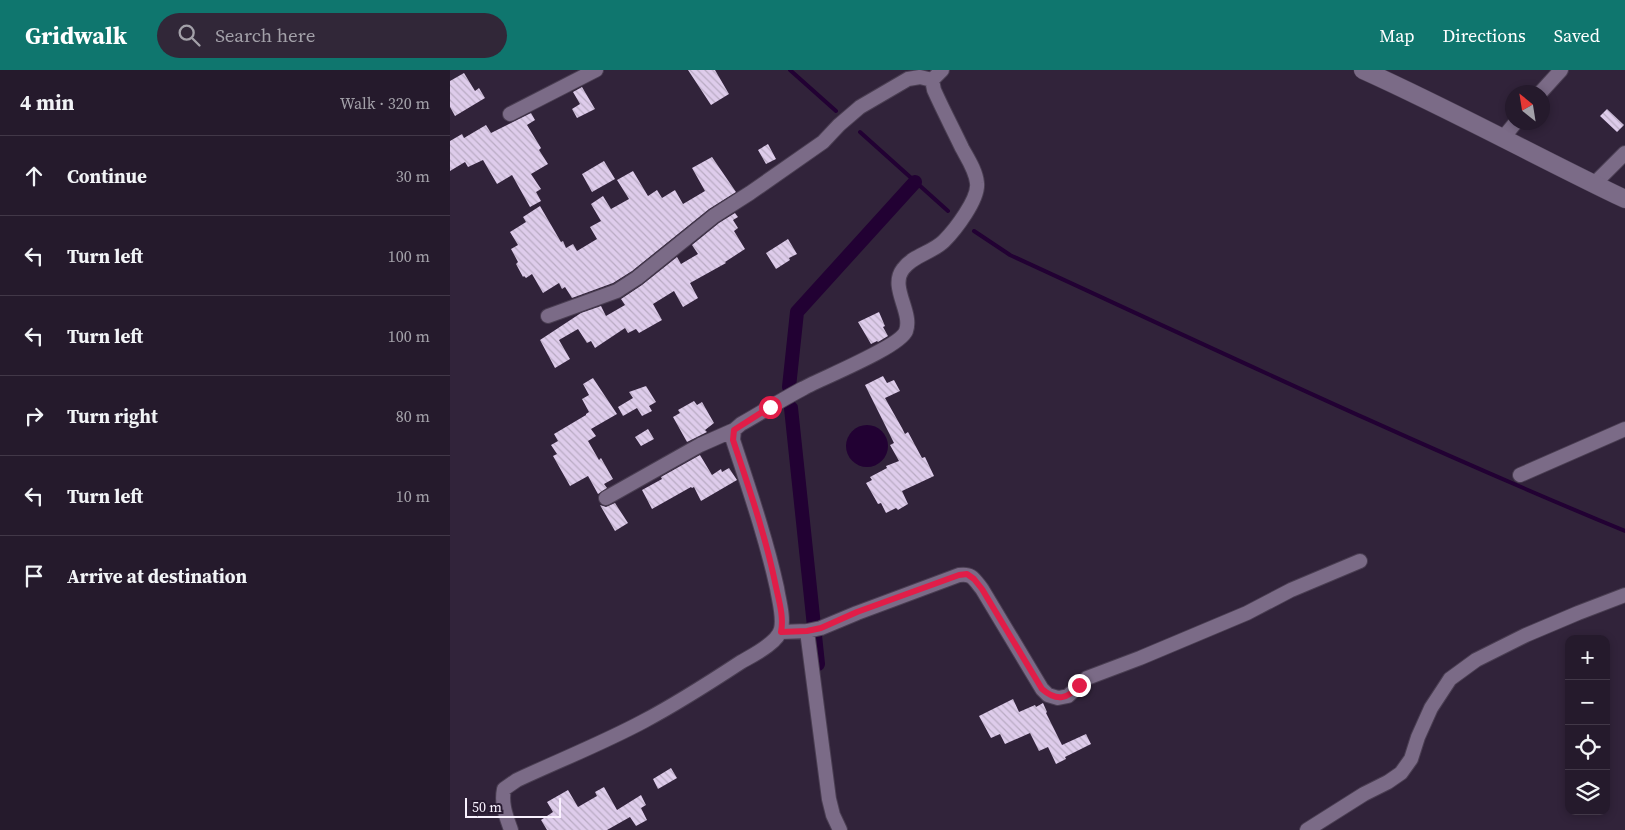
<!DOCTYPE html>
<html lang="en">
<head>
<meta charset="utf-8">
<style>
	:root { --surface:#251a2c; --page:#312738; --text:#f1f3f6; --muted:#a3a1a9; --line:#423848; --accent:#0f766e }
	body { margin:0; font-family:"Source Serif 4",serif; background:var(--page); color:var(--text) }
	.controls { position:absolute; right:15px; bottom:15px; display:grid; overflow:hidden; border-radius:10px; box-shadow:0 2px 8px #0003 }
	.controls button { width:45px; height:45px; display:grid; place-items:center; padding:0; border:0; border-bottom:1px solid var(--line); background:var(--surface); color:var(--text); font:25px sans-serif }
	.compass { position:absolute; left:1055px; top:15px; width:45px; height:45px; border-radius:50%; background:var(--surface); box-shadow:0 2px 8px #0003; rotate:330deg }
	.scale { position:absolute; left:15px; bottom:12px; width:96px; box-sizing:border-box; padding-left:5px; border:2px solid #f9f1fe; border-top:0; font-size:14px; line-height:18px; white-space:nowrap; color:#f9f1fe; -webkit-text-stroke:4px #271930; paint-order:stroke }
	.stop { position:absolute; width:15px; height:15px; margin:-11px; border:4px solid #e11d48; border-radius:50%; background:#fff }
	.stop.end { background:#e11d48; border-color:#fff; box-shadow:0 1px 5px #0008 }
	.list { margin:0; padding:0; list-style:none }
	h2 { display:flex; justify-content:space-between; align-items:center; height:65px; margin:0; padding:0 20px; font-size:21px }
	h2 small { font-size:16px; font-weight:400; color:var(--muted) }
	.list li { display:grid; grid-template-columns:32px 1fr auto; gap:15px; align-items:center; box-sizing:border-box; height:80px; padding:0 20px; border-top:1px solid var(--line) }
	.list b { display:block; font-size:19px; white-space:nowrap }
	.list em { font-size:16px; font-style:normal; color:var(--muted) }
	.icon { flex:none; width:28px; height:28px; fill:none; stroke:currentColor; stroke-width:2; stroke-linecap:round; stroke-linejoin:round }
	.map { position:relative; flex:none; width:1175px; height:760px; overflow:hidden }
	header { display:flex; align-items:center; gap:30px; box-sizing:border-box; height:70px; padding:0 25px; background:var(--accent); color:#fff }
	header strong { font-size:24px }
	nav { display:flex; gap:28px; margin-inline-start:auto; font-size:18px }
	.search { width:350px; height:45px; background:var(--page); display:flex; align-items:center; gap:12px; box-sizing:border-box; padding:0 18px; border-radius:28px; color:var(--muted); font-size:19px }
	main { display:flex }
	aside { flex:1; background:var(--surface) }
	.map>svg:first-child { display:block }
</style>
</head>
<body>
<header>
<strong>Gridwalk</strong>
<div class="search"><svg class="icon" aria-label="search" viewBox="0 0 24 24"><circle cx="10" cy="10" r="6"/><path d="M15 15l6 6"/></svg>Search here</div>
<nav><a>Map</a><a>Directions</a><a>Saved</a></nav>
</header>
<main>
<aside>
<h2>4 min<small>Walk · 320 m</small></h2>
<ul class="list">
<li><svg class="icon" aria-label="ahead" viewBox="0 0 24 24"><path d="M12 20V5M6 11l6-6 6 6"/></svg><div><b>Continue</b></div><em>30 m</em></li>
<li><svg class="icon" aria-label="left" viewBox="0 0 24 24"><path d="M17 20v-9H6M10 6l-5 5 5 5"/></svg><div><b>Turn left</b></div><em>100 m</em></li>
<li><svg class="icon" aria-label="left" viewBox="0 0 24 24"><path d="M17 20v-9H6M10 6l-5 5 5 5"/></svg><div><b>Turn left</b></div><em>100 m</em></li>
<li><svg class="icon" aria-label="right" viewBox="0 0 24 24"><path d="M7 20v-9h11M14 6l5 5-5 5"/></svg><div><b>Turn right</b></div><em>80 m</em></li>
<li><svg class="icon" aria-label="left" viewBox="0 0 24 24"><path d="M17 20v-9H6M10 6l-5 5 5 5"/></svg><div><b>Turn left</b></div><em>10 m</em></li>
<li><svg class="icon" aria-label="arrive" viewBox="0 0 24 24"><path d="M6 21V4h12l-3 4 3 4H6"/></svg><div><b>Arrive at destination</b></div></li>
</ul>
</aside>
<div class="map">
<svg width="1175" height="760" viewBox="0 0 1175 760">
	<defs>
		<pattern id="building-back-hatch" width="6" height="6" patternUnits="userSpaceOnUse" patternTransform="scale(1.25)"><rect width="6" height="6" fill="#decceb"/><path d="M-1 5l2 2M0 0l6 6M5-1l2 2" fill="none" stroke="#b9abc3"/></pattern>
	</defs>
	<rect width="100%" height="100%" fill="#31233a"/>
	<path fill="#220133" d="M396 376a21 21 0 1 1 42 0a21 21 0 1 1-42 0Z"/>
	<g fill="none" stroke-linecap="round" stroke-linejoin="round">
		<path stroke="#220133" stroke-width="4" d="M340,0L386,41
			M410,62L498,141
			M524,161L560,185C764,279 967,375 1175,461"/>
		<path stroke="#220133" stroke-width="14" d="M339,317L347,242L465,112
			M341,338L368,594"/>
	</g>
	<path fill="url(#building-back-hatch)" d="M238,0H265L279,24L261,35Z
		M14,3L25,21L29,18L35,28L5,46L0,37V11Z
		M132,17L145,39L127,48L122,39L130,34L123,22Z
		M1157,39L1174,55L1167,62L1150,46Z
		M81,43L85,50L77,55L91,78L89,80L98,94L81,104L91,119L86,122L91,131L80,137L62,105L47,114L33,90L18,97L15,92L0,101V71L12,64L14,68L36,55L41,63Z
		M318,74L326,89L316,94L308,80Z
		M262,87L286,122L259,139L182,201L163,213L122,228L115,217L112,219L109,213L93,223L82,204L76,208L74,206L73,207L66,194L68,192L61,179L68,175L60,162L76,152L73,147L90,136L111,172L113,171L116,178L123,174L127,181L147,169L140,157L151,151L141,134L153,126L161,139L179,129L167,110L183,101L198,126L207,120L212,128L225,120L233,134L255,121L242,98Z
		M154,91L165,109L142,122L132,104Z
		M285,143L288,147L283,150L288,158L284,161L295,179L275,192L276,193L240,213L248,228L233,237L224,221L203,234L212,250L189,263L186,259L178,263L175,258L145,278L141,271L137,273L128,259L109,270L120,289L105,298L90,270L131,243L151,236L156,246L175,235L171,229L192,215L227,187L231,194L248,184L242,175L269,153Z
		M338,169L347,184L339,188L340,190L326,199L316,183Z
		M429,242L435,256L433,257L438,266L428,272L427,271L421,274L408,252Z
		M433,306L437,313L444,310L450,321L435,328L452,358L455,364L458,362L472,388L475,387L484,406L452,421L458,434L448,440L446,438L436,443L431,433L428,434L416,413L422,410L420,407L437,398L436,396L449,391L440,375L444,373L415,315Z
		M143,308L167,344L141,359L146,366L138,371L149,390L151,388L163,409L154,414L157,418L148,424L138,406L120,416L103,386L107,384L101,375L108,371L104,364L136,345V344L139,342L132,329L139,325L133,314Z
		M196,316L206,332L199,336L202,341L192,346L187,338L173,346L168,337L183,328L179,322Z
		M244,331L247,335L252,332L264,353L255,360L257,362L237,372L223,347L230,343L228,340Z
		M198,359L204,369L191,376L185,367Z
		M250,385L262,405L271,399L272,402L279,398L287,410L251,431L244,417L242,418L241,417L202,439L192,420L212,409L211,407Z
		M165,433L178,453L165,461L150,435L156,437Z
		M563,629L569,642L585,635L586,637L593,633L597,642L596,643L612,675L636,664L641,674L615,687L616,689L606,694L598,677L589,681L580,663L555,674L550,664L541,668L529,646Z
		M221,698L227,708L208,719L203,709Z
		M154,717L167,740L191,725L196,735L191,738L197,750L186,756L180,747L157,760H97L91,750L103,742L97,732L118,720L128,737L147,726L145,722Z"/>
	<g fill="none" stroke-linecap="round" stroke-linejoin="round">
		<defs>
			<path id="minor" d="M1091,22L1111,0
				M60,44L146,0
				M1052,69L1066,52
				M1144,114L1175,83
				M98,246L167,221L187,208L264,146L300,123L373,72L389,55L410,37L458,9L470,7L482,10
				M1070,405L1175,359
				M156,428L250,375L284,360
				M357,561L379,729L383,745L390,760
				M331,562L357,561L371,558L407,543L509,505C522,503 524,509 532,519L592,619L598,625L608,628L618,626L637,608L690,588L797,543L841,520L910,491
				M61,760C56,746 51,734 54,719L67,710C110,690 153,673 194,651C228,633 259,613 291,592C303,585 328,573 331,559C334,547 329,531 327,518C316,468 299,419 283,370L284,360L291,354C312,342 333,329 354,318C372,308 450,277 456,261C463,242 439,217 453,199C463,185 482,183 494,171C505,160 529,129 527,113C526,101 518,89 512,78C503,59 493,40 484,20L482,10L492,0
				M857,760L914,724L938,712L951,703L961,689L968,667L981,638L1000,609L1026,590L1076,565L1128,543L1175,525"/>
			<path id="tertiary" d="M913,0C1002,40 1087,87 1175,129"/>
		</defs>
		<use href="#minor" stroke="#4a3e52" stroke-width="16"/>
		<use href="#tertiary" stroke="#4a3e52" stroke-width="19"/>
		<use href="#minor" stroke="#7b6b87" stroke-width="14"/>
		<use href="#tertiary" stroke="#7b6b87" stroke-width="18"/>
	</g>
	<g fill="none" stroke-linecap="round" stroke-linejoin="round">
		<path stroke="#e11d48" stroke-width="6" d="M320,337L284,360L283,370C299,418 316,467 326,517C329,531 334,547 331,562L357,561L371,558L407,542L509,505L517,504L524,509L532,519L592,619C607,632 618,629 629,615"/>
	</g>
</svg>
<div class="controls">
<button>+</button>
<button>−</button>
<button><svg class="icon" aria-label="locate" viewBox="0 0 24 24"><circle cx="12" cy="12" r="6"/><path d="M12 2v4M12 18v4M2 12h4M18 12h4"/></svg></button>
<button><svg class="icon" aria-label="layers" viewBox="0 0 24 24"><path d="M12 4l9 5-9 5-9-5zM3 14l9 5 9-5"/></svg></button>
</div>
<svg class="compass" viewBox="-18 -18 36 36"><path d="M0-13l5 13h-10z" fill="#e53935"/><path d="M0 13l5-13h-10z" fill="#a3a1a9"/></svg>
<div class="scale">50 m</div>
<div class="stop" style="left:320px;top:337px"></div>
<div class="stop end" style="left:629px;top:615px"></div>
</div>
</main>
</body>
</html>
